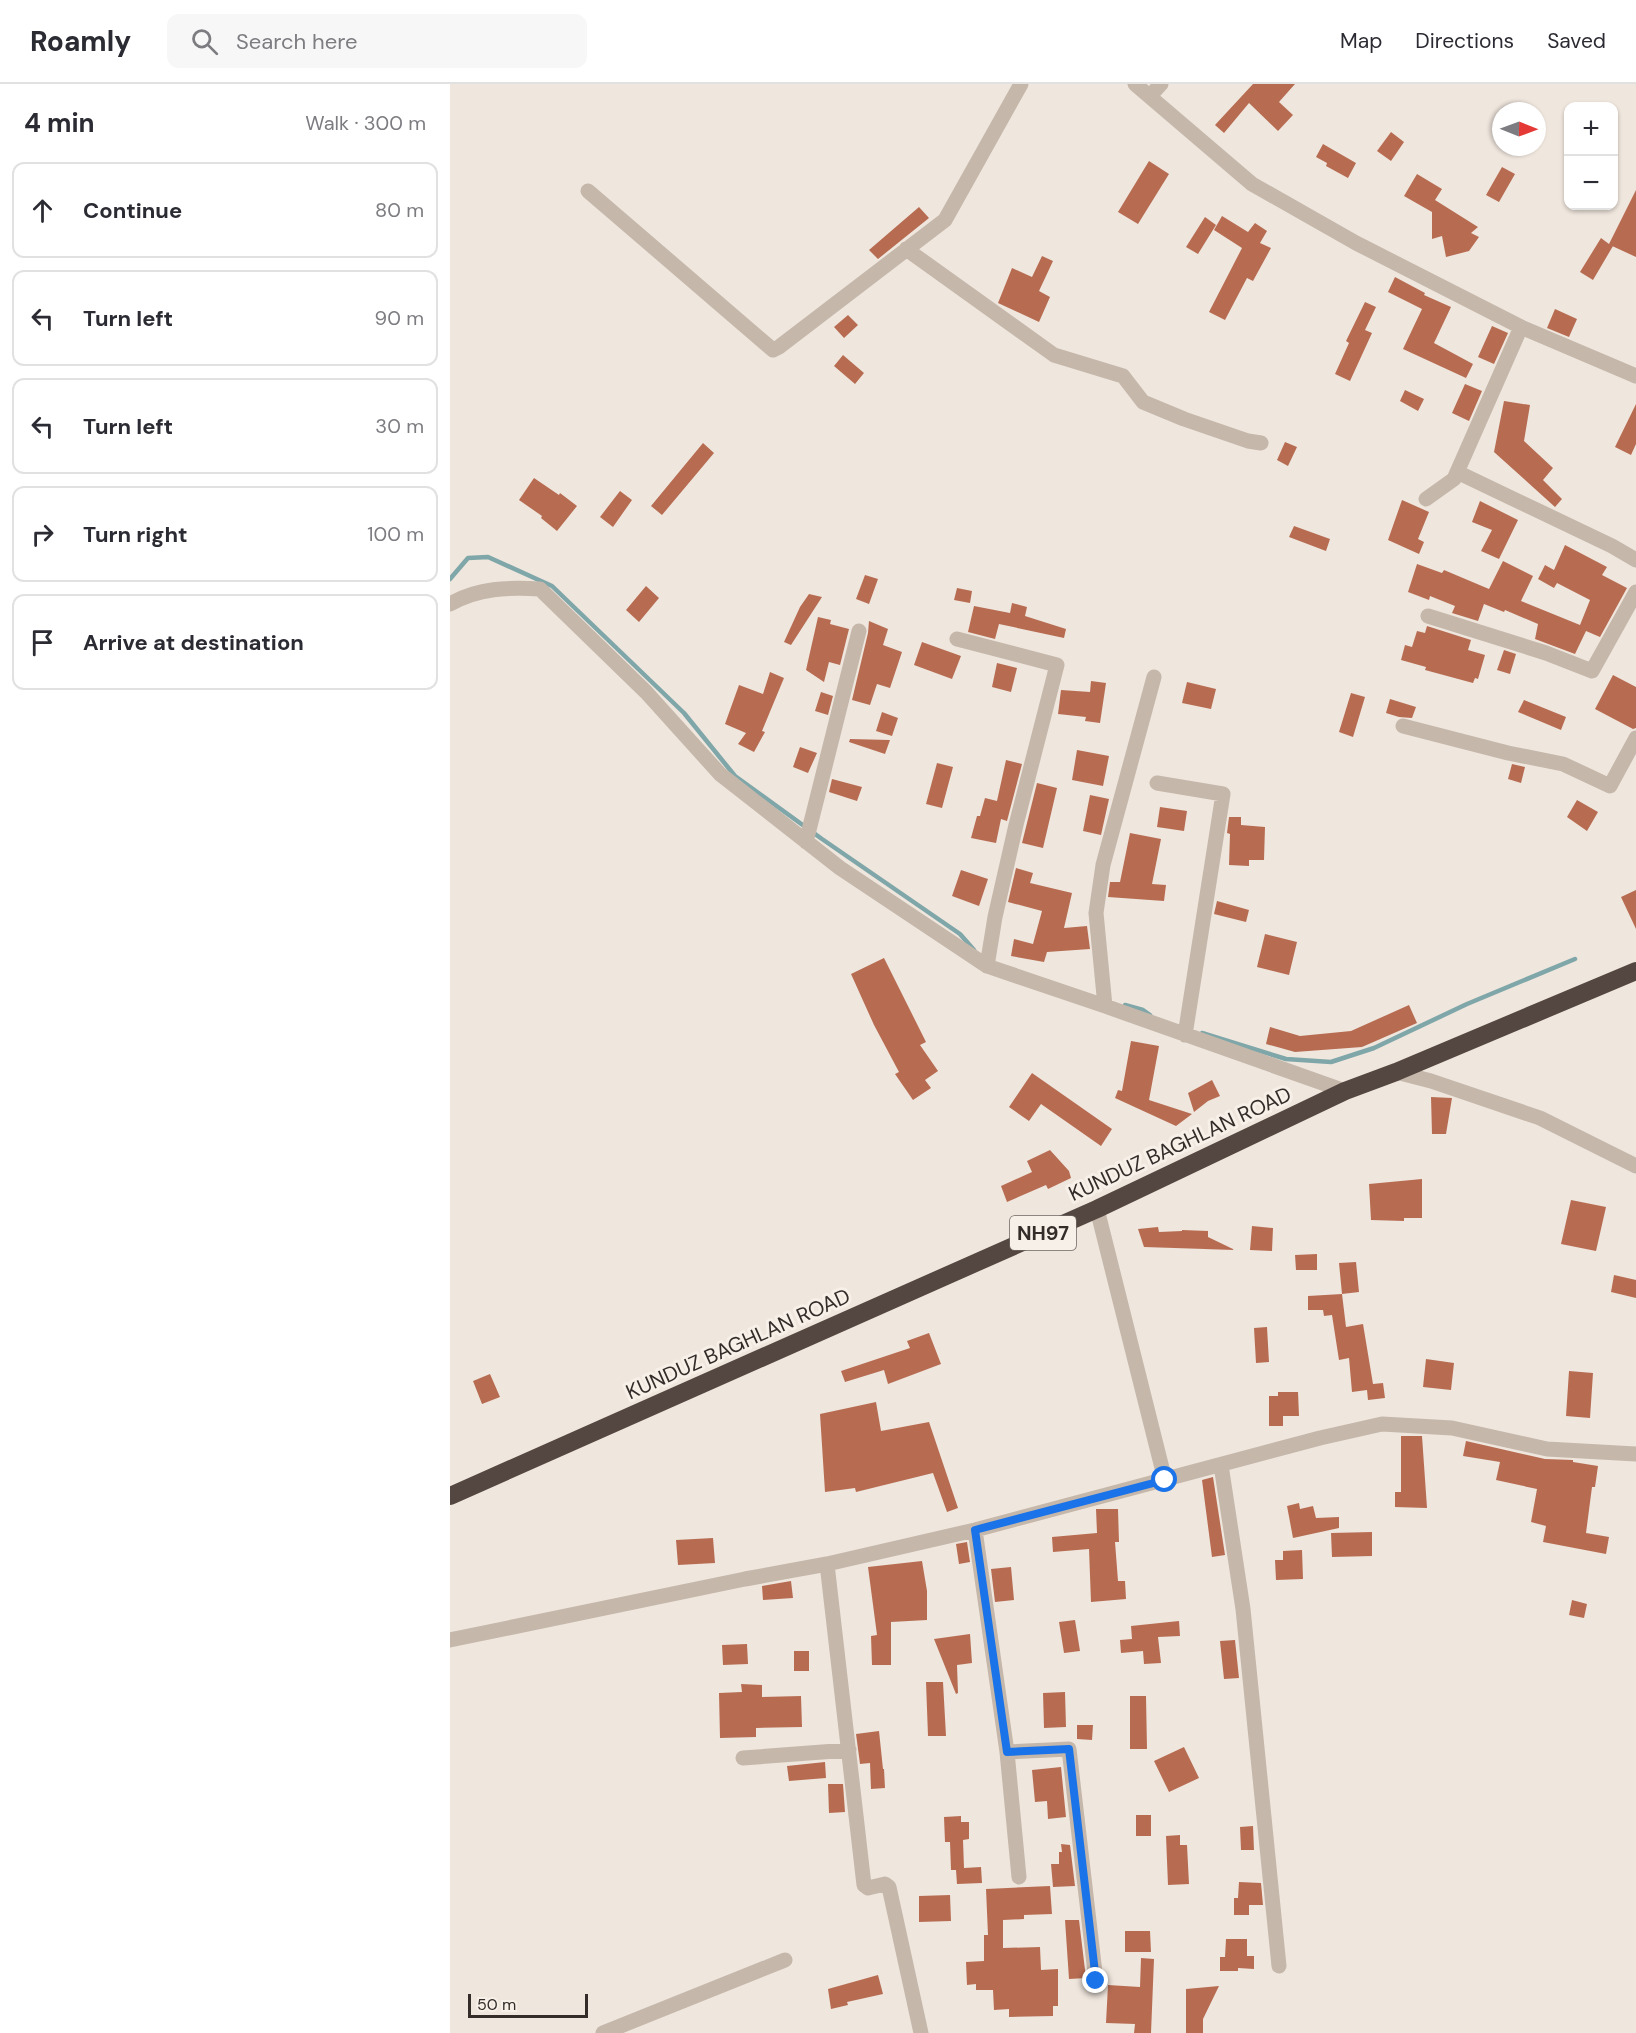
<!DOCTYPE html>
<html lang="en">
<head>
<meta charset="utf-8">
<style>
	:root { --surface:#fff; --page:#f7f7f7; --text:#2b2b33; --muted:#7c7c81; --line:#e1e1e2 }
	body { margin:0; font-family:"DM Sans",sans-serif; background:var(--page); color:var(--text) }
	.controls { position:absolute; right:18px; top:18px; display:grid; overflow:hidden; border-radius:12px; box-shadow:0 2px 4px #0004 }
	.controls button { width:54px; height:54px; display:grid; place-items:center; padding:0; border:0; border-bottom:2px solid var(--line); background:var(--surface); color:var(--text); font:30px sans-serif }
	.compass { position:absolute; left:1042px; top:18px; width:54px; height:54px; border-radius:50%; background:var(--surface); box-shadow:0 2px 4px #0004; rotate:91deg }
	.scale { position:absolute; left:18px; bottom:15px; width:120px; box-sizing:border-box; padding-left:6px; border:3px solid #342c29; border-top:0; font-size:16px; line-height:21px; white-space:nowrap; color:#342c29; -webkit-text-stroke:4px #f7f0e8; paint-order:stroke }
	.stop { position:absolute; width:18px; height:18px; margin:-14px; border:4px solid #1a73e8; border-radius:50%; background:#fff }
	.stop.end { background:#1a73e8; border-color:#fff; box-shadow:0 2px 6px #0008 }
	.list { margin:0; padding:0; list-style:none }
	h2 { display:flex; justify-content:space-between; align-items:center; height:78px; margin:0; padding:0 24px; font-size:26px }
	h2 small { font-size:20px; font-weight:400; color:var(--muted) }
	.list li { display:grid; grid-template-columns:39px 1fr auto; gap:18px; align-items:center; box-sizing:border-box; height:96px; margin:0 12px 12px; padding:0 12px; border:2px solid var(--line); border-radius:12px }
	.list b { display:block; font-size:22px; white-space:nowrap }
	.list em { font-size:20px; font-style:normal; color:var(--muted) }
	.icon { flex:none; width:33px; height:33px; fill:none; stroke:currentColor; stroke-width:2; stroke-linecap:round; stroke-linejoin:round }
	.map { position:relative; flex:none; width:1186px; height:1949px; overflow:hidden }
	header { display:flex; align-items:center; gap:36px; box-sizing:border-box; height:84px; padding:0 30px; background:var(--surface); border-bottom:2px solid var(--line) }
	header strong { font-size:28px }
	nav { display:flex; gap:33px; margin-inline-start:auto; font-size:21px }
	.search { width:420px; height:54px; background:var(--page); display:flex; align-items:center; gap:15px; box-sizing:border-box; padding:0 21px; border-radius:12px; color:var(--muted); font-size:22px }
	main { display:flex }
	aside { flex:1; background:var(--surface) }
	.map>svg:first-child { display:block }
</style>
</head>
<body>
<header>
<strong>Roamly</strong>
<div class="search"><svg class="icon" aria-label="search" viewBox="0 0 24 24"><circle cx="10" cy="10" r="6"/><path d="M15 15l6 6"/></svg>Search here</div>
<nav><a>Map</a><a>Directions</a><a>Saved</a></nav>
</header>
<main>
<aside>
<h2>4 min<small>Walk · 300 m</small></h2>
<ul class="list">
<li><svg class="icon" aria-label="ahead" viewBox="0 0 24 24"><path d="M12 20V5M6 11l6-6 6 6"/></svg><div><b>Continue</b></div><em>80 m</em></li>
<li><svg class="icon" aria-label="left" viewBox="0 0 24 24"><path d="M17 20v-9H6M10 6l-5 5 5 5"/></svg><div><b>Turn left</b></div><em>90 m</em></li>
<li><svg class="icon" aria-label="left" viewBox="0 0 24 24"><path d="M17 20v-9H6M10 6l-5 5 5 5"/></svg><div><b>Turn left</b></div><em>30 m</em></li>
<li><svg class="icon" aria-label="right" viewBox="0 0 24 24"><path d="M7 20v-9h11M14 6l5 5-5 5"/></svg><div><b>Turn right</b></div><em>100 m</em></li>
<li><svg class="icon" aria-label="arrive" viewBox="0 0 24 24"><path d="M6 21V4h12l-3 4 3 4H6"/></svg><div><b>Arrive at destination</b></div></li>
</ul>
</aside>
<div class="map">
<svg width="1186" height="1949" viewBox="0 0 1186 1949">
	<rect width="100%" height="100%" fill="#efe6dd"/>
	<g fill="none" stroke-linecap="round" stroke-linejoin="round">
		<path stroke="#7fa6a8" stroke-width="4.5" d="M0,495L18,474L38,473L102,502L234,629L285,692L372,755L510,850L524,866
			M675,921L693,926L700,931
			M752,949L836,975L881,978L924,964L1017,920L1125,875"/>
	</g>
	<path fill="#b76c52" d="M803,0H845L829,18L843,31L828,47L799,19L774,49L765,41Z
		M941,48L954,58L941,77L927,67Z
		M873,60L906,79L898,94L876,82L877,79L866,73Z
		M699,77L719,90L688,140L668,128Z
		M1052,83L1065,90L1049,118L1036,111Z
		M967,90L992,105L985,116L1028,143L1021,149L1029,153L1019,167L996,173L992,152L982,155V128L954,112Z
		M1186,106V173L1160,161L1163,162L1143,196L1130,188L1151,154L1159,160Z
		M469,123L479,134L428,175L419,166Z
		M772,132L798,148L805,139L817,147L810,159L821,164L803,197L797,194L775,236L759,228L792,164L764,146Z
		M755,133L766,141L748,170L736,163Z
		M592,172L603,177L589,207L600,213L589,238L548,219L562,184L582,193Z
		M945,193L975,209L974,211L1001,223L984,259L1023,280L1016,294L953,265L972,225L938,208Z
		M915,218L926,223L915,246L922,249L900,297L885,290L899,259L896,257Z
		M1105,225L1127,235L1119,253L1097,244Z
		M398,231L408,241L394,254L384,243Z
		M1042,242L1058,249L1044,280L1028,273Z
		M393,271L414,289L405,300L384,282Z
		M1015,300L1032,307L1019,337L1002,329Z
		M955,306L974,315L968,327L950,317Z
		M1054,317L1080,321L1074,357L1103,384L1093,396L1112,415L1105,423L1044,368Z
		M1186,320V360L1181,371L1165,363Z
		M835,358L847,363L838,382L827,376Z
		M253,359L264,369L212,431L201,422Z
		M84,394L109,411L110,409L127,422L107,447L91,434L92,432L69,416Z
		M170,407L182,416L163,443L150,433Z
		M952,416L979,428L968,455L974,458L969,470L938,456Z
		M1030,417L1068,436L1049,475L1031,467L1042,446L1022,438Z
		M844,442L880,455L876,467L839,453Z
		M1115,461L1157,483L1152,491L1177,504L1150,553L1136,547L1125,570L1085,555L1088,540L1055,526L1054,528L1034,520L1028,537L1002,529L1005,522L980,512L979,516L958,508L967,480L992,489L994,486L1039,505L1053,477L1083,492L1071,517L1130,541L1140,516L1107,499L1104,504L1088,495L1095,481L1104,486Z
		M415,491L428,495L419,520L406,515Z
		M196,502L209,514L189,538L176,526Z
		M507,504L522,507L520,519L504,516Z
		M359,510L372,513L341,561L334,558L350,523Z
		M562,519L577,523L575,532L616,545L614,554L549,540L545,555L518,548L524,522L560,529Z
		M368,533L381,536L380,540L399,545L390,581L379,578L374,598L356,586Z
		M419,537L438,545L433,561L452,568L440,604L427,600L420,621L402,616L418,549Z
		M977,542L1021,556L1018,566L1035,571L1028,595L1025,594L1023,599L975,586L976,583L951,576L955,561L962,563L967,547L975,549Z
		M472,558L511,572L502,595L464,581Z
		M1054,566L1066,570L1060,590L1047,586Z
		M547,579L567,584L561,608L542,603Z
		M320,588L334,594L312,647L315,648L304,668L288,660L296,649L275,640L289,601L313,610Z
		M1163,591L1186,603V644L1183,645L1145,625Z
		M641,597L656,599L650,639L635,637L636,633L608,630L611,606L640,608Z
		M737,598L766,605L761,625L732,619Z
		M371,608L383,612L378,631L365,627Z
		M901,609L915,613L903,653L889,648Z
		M940,615L966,623L962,634L949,633L936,629Z
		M1074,616L1116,633L1111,646L1068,628Z
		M432,628L448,634L442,652L426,647Z
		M400,655L440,656L435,670L399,658Z
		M350,663L367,669L358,689L343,683Z
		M627,666L659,672L653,702L622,696Z
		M556,676L572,680L557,737L551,735L546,759L521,754L527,732H530L535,714L547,717Z
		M487,679L503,683L492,724L476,720Z
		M1062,680L1075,683L1071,699L1058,695Z
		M382,695L412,703L407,717L379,708Z
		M587,699L607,704L593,764L572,759Z
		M640,711L659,715L651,751L633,747Z
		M1127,716L1148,728L1137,747L1117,733Z
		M710,723L737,727L734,747L707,743Z
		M779,733H791V741L815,743L814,776H799V782L779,781L780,750L777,749Z
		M680,749L711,755L702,800L716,801L714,817L658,813L660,798H670Z
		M566,784L583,789L580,799L622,809L614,844L637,842L640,865L597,868L594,878L561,872L564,855L583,860L592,827L558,818Z
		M511,786L538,795L529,822L502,812Z
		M1186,806V845L1171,813Z
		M767,817L799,826L796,838L764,830Z
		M815,850L847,858L839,891L807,883Z
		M434,874L476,958L470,961L488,987L475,996L481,1004L463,1016L445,990L449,988L424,941L401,890Z
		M959,921L967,939L912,963L845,968L816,960L820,943L850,952L901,947Z
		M681,957L709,962L699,1016L742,1030L726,1042L665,1014L668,1006L672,1007Z
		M582,989L662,1045L651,1062L591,1020L579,1037L559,1023Z
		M762,996L770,1012L758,1017L744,1028L738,1009Z
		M981,1013L1002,1014L996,1050H982Z
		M600,1066L619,1087L621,1094L598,1105L596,1101L557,1118L551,1102L582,1088L577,1077Z
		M972,1095V1134H954V1137L921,1136L919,1100Z
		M1121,1116L1156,1123L1146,1167L1111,1160Z
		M802,1142L823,1144L822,1167L800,1166Z
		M708,1143L709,1148L732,1147V1146L758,1147V1153L785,1166L694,1163L688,1145Z
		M867,1170V1186H846L845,1171Z
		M906,1178L909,1208L892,1210L889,1179Z
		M1164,1191L1186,1196V1214L1161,1208Z
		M892,1210L896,1243L913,1240L923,1300L933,1299L935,1314L918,1316L917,1306L902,1308L899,1274L889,1276L882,1231L874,1232L873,1226H858V1212Z
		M817,1243L819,1278L806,1279L804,1244Z
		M479,1249L491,1280L438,1300L434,1286L395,1298L391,1287L460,1264L457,1257Z
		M976,1275L1004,1279L1001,1306L973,1303Z
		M1119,1287L1143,1289L1140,1334L1116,1332Z
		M40,1290L50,1313L32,1320L23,1297Z
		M828,1308H848L849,1332H833V1342H819V1312H828Z
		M426,1318L431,1347L479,1338L508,1424L497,1428L483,1389L406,1408L405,1404L375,1408L370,1330Z
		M951,1352H972L977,1424L945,1423V1408H951Z
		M1016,1357L1095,1375L1123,1376V1378L1148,1382L1145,1403H1142L1136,1449L1159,1453L1156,1470L1093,1458L1096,1442L1081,1438L1087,1405L1046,1396L1050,1378L1013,1372Z
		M763,1393L775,1471L762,1473L752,1396Z
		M849,1419L850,1425L863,1422L866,1434L889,1433V1444L843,1454L837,1422Z
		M646,1425H668L669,1458H665L668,1497H675L676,1515L641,1518L639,1465L603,1468L602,1453L647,1449Z
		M922,1448V1472L882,1473L881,1449Z
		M263,1454L265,1479L228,1481L226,1456Z
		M517,1458L520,1478L509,1480L506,1460Z
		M852,1466L853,1495L826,1496L825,1476H833V1467Z
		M472,1477L477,1507V1536L441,1538V1581H422L421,1552L427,1551L418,1483Z
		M561,1483L564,1516L545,1518L541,1485Z
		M341,1497L343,1514L313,1516L312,1502Z
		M1122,1516L1137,1520L1134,1534L1119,1531Z
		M625,1536L630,1567L614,1569L609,1538Z
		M729,1537L730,1552L708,1553L711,1579L694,1580L693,1567L671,1569L670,1556L682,1555L681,1542Z
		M520,1550L522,1579L507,1581L508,1609L506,1610L484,1555Z
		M785,1556L789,1594L774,1595L770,1557Z
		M297,1560L298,1580L273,1581L272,1561Z
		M344,1567H359V1587H344Z
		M476,1598H493L496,1652H478Z
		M291,1600L312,1601V1613L351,1612L352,1643L306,1644V1653L270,1654L269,1609L292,1608Z
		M615,1608L616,1643L594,1644L593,1609Z
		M680,1612H696L697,1665H680Z
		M627,1641H643L642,1656L627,1655Z
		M429,1647L433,1685H434L435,1704L421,1705L420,1679L410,1680L406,1650Z
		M734,1663L749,1694L719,1708L704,1677Z
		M375,1678L376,1694L339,1697L337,1682Z
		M611,1683L616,1733L598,1735L597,1717L585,1718L582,1686Z
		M378,1700H393L395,1728L379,1729Z
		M686,1731H701V1752H686Z
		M511,1732V1738H519V1755L513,1756L514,1784L531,1783L532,1799L507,1800L506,1786H501L500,1758H495L494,1733Z
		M803,1742L804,1766H791L790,1743Z
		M730,1751V1761H737L739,1800L718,1801L716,1752Z
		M611,1760L620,1761L625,1802L603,1803L601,1780H609V1768H612Z
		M789,1798L811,1799L813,1821H799V1831H784V1814H788Z
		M600,1802L602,1830L574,1831V1835L553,1836V1864L590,1863L591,1886L608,1885V1922H603V1932L559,1933V1925L544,1926L543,1906H526V1900L517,1901L516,1878L534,1877V1851H538L536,1805Z
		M500,1811L501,1837L469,1838V1812Z
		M615,1836H629L636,1894L619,1895Z
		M675,1847H700L701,1868H675Z
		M776,1855H797V1872H804V1885L788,1884V1887H770V1873H775Z
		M691,1874L704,1875L701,1949H684L685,1940L656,1939L658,1901L690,1903Z
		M428,1891L433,1910L397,1918L398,1921L381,1925L378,1905Z
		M769,1902L753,1935V1949H736V1905Z"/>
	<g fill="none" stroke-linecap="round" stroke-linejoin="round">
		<path stroke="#c5b7aa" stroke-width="15" d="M685,0L802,100L906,159L1071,243L1186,292
			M700,12L711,0
			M138,107L323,266L329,263L495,136L571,0
			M456,165L604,271L673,292L693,318L734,335L798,357L811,359
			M1007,388L1162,462L1186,476
			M976,415L1004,395L1071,243
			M0,520C28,504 58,503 90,505L196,608L270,690L390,784L537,882L655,922L895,1007
			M978,532L1096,569L1142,587L1186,508
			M507,555L607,581L566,741L545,833L537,882
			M953,642L1058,669L1113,680L1160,702L1186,654
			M707,699L773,710L735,951
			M356,758L409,547
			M655,922L646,829L653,781L704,593
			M946,988L981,997L1090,1034L1186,1082
			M647,1125L715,1396
			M771,1381L793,1525L829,1882
			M525,1446L557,1668L569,1793
			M377,1480L414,1801L418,1804L435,1800L439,1803L471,1949
			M0,1556L295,1495L377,1480L525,1446L870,1354L932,1340L1002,1344L1097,1365L1186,1370
			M557,1668L619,1665L646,1897
			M293,1674L399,1666
			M153,1949L335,1876"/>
		<path stroke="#544741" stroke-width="18" d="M0,1412L647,1125L895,1007L946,988L1186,887"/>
	</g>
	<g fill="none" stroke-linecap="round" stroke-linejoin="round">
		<path stroke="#1a73e8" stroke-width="8" d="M646,1897L619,1665L557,1668L525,1446L715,1396"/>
	</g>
	<g text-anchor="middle" stroke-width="6" stroke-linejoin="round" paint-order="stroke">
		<rect fill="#f7f0e8" stroke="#6e6762" stroke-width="1.5" x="560" y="1132" width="66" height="34" rx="4.5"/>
		<g font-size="20" font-weight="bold" fill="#342c29">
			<text x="593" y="1156">NH97</text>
		</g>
		<g font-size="21" fill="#342c29" stroke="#f7f0e8">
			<text transform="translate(730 1060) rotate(-25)" y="7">KUNDUZ BAGHLAN ROAD</text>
			<text transform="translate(288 1260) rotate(-24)" y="7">KUNDUZ BAGHLAN ROAD</text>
		</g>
	</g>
</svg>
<div class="controls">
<button>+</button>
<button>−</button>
</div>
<svg class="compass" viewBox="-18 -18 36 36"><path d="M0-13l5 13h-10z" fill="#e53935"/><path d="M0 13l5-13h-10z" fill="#7c7c81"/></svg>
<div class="scale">50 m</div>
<div class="stop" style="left:715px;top:1396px"></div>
<div class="stop end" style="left:646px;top:1897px"></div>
</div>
</main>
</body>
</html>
